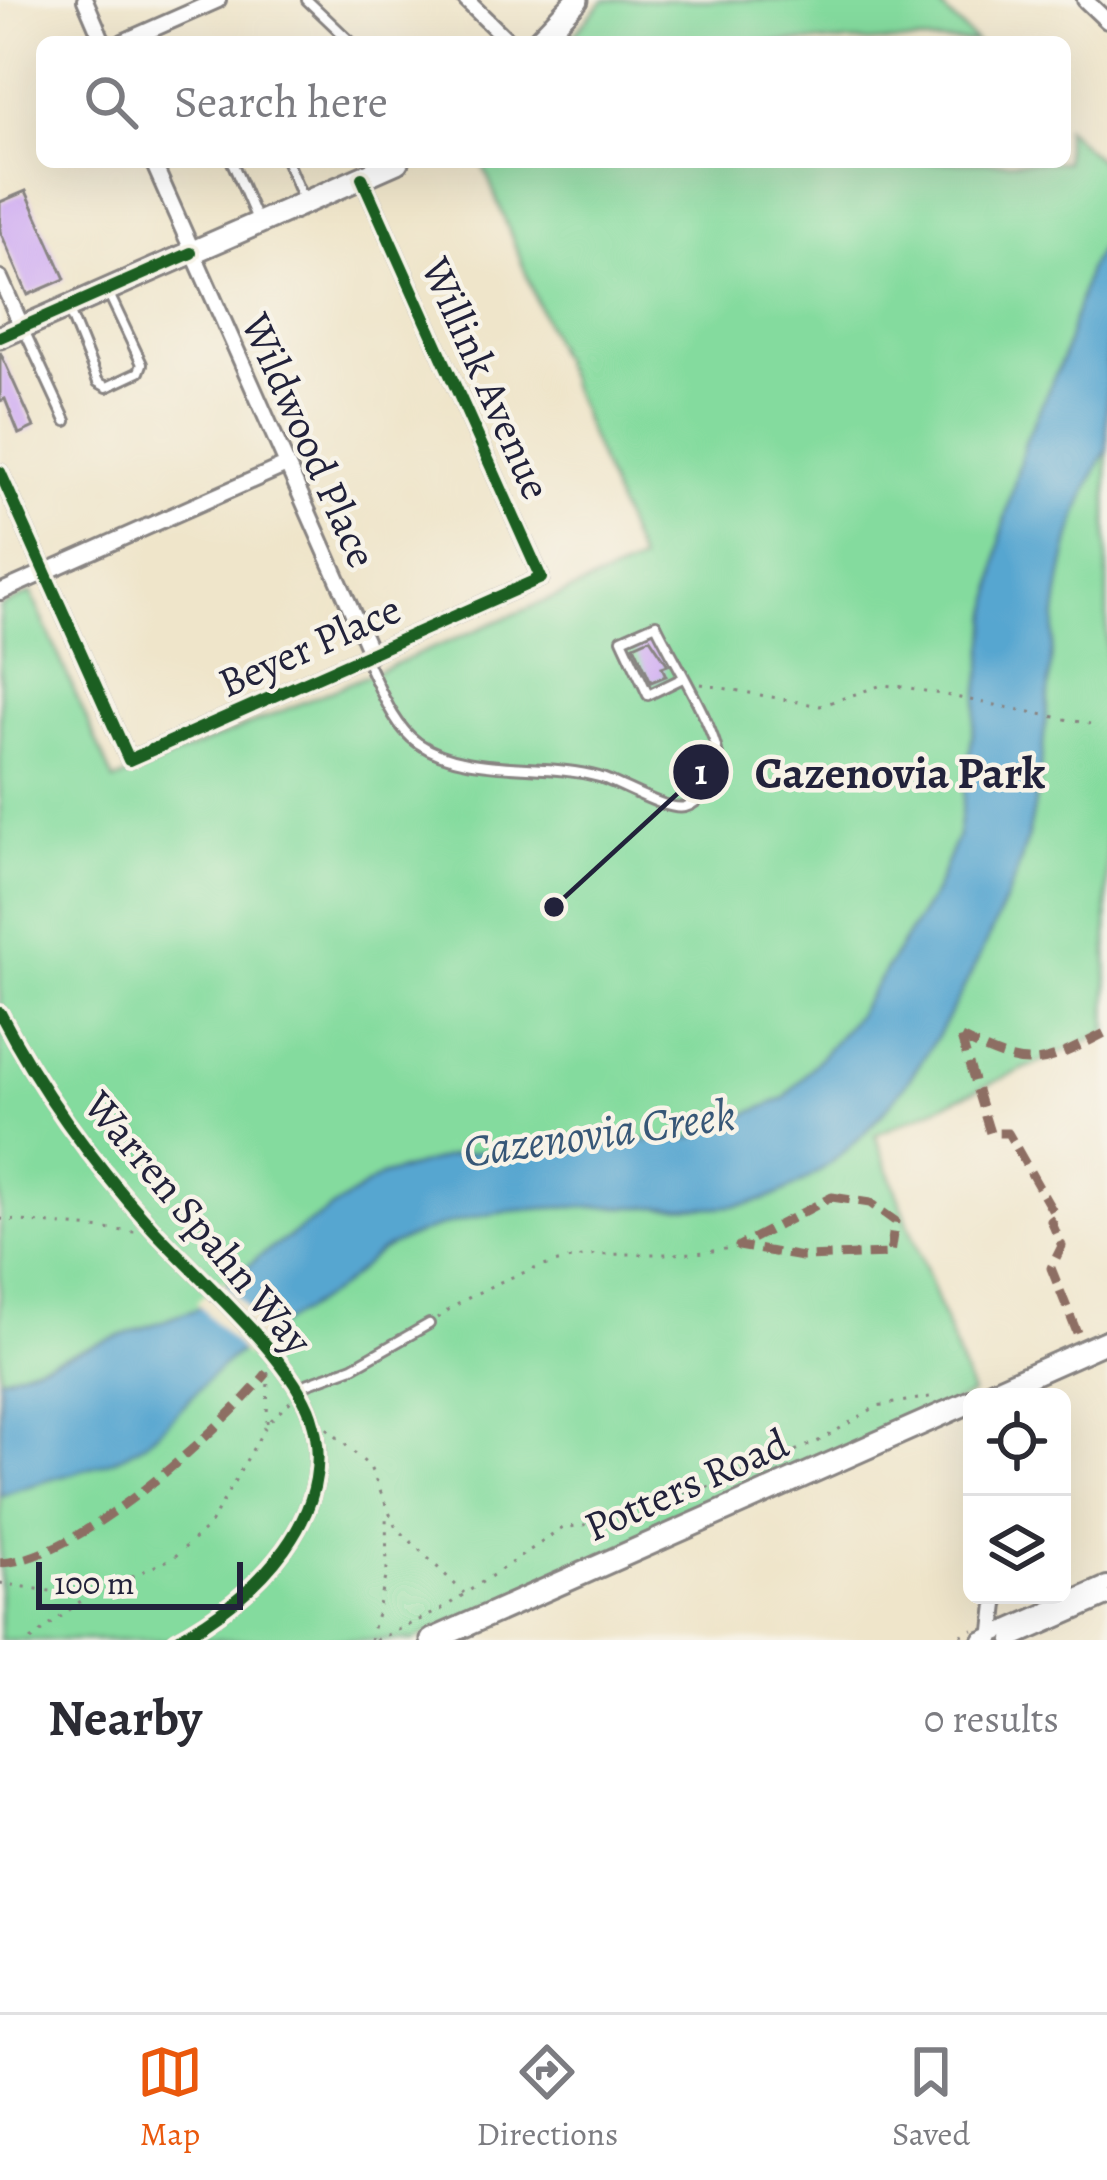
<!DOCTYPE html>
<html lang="en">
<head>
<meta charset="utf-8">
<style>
	:root { --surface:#fff; --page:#f2f2f3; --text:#2b2b33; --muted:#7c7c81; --line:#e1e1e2; --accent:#ea580c }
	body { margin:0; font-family:Alegreya,serif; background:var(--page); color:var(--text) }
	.controls { position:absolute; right:36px; bottom:36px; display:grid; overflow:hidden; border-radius:18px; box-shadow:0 12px 48px #0002 }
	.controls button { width:108px; height:108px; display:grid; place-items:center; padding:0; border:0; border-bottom:3px solid var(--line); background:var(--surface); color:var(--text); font:60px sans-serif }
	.scale { position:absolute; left:36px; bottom:30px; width:207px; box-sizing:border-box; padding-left:12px; border:6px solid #22223b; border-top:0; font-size:33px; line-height:42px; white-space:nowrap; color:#22223b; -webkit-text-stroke:9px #f7f3e8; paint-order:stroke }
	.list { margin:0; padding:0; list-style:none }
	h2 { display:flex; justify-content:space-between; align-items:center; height:156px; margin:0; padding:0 48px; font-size:51px }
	h2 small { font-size:39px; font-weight:400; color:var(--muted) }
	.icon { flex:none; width:66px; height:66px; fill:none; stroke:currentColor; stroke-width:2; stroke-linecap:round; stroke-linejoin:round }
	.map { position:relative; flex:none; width:1107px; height:1640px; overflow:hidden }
	.search { position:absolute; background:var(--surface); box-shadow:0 12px 48px #0002; left:36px; right:36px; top:36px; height:132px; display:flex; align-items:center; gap:30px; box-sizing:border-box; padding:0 42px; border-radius:18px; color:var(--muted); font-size:45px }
	.sheet { height:372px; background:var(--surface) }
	nav { display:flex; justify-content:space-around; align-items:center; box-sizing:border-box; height:168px; border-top:3px solid var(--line); background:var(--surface); font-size:33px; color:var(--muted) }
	nav a { display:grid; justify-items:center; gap:6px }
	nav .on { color:var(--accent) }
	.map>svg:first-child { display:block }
</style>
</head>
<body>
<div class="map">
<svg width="1107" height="1640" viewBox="0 0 1107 1640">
	<rect width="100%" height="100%" fill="#f7f3e8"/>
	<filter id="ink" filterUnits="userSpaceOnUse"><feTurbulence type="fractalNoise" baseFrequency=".00833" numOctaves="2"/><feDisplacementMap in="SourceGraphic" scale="24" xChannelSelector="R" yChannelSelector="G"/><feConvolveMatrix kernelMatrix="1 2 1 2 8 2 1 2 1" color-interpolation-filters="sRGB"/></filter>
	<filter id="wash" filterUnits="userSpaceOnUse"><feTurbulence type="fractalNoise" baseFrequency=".004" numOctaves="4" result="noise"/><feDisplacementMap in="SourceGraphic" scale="48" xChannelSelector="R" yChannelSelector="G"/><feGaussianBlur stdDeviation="2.7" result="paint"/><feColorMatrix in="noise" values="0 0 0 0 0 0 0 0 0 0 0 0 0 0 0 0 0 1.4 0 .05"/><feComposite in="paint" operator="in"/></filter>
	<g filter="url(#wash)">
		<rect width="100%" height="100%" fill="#efe5ca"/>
		<path fill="#84db9e" stroke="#537e6c" stroke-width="3" d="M604,0H933L976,42H567Z
			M1065,128L1107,168V1032L875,1135L972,1394L413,1640H0V607L31,593L114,781L640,562L482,162H1065Z"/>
		<path fill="#56a6d0" stroke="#3c6486" stroke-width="3" d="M1107,236V450C1026,583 1070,756 1007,897C958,1006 890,1149 772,1197C737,1211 684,1207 646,1207C551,1206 478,1205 390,1246C371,1254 358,1274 341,1286C302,1314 257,1335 221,1367C190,1395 166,1433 128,1453C89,1473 41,1479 0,1496V1378L197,1309L260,1256L381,1176L450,1156L508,1148L691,1138L785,1098L857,1015L935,891L958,835L1002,530L1025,442L1063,357L1088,269Z"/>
		<path fill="#efe5ca" d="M222,1280L274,1337L246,1357L196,1302Z"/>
		<g id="blocks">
			<path fill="#cda9f3" d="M26,191L65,279L28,295L0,231V202Z
				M0,352L34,427L19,434L5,399L0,401Z
				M650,638L668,665L662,667L666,676L651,682L634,645Z"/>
		</g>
	</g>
	<g filter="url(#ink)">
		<use href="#blocks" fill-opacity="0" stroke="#888482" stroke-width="3"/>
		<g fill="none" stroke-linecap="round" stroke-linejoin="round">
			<defs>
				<path id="lane" d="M307,0L351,42
					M232,162L258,222
					M287,162L304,202
					M68,308L98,382L107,387L139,372L142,364L109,294
					M23,328L66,421
					M365,658C379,685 392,725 418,743C467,777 544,761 599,777C620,783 667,812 685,807C701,803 714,780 718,765C724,740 669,653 656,624L622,639L648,695L681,679
					M298,1387L353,1367L429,1324"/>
				<path id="street" d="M85,0L103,42
					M466,0L509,42
					M1085,0L1107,21
					M123,42L218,0
					M153,162L371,654
					M0,278L22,327
					M0,472L129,760L541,578L362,178
					M0,592L284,466
					M0,1013C40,1090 94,1164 153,1229C196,1276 292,1358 311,1416C343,1513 253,1600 176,1640
					M981,1640L1107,1584
					M992,1640L997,1595
					M1011,1640L1107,1598"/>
				<path id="secondary" d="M537,42L577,0
					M0,337L397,162
					M981,1397L1107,1341
					M432,1640L972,1401"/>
			</defs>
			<use href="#lane" stroke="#888482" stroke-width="14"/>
			<use href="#street" stroke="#888482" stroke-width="20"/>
			<use href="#secondary" stroke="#888482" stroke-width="27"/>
			<path stroke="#888482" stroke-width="3" stroke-dasharray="3 9" stroke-linecap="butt" d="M701,684L820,706L882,685L905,687L1090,724
				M0,1219L135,1232
				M437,1318C481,1286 546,1259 600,1255C648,1252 691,1258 739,1246
				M267,1423L268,1372
				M327,1428L370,1467L395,1526L464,1593
				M0,1583L81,1596
				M31,1640L86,1597L173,1558L209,1526L267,1424L291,1401
				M370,1640L387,1574L386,1512
				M375,1640L439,1611L563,1528L639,1517L664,1508L680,1493L703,1489L821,1440L877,1406L935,1396
				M950,1640L973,1630"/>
			<use href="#lane" stroke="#fff" stroke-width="8"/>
			<use href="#street" stroke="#fff" stroke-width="14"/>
			<use href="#secondary" stroke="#fff" stroke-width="21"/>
			<path stroke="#8d6e63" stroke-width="9" stroke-dasharray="18 9" stroke-linecap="butt" d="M961,1038L990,1133H1008L1056,1217L1051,1221L1062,1246L1051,1268L1080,1340
				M961,1038C1032,1073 1039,1066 1107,1032
				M832,1197L870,1203L895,1221L890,1254L802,1257L739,1246Z
				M0,1563C78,1560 217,1433 267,1373"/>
			<defs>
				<path id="cycleway" d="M0,337L191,253
					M0,472L129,760L541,578L362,178
					M0,1013C40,1090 94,1164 153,1229C196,1276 292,1358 311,1416C343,1513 253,1600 176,1640"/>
			</defs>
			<use href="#cycleway" stroke="#f7f3e8" stroke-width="20"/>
			<use href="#cycleway" stroke="#1b5e20" stroke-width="12"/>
		</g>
	</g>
	<g text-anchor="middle" stroke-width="9" stroke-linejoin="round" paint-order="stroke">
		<g font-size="42" fill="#22223b" stroke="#f7f3e8">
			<text transform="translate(487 378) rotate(66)" y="15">Willink Avenue</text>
			<text transform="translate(310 440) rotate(66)" y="15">Wildwood Place</text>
			<text transform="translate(309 645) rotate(-24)" y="15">Beyer Place</text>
			<text transform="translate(199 1222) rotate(50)" y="15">Warren Spahn Way</text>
			<text transform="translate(686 1484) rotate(-24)" y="15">Potters Road</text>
		</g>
		<g font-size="45" font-style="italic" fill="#375777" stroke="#f7f3e8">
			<text transform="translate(599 1132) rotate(-8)" y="16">Cazenovia Creek</text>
		</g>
	</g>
	<path fill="none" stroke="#22223b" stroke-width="4.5" d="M554 907L701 772"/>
	<g fill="#22223b" stroke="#f7f3e8" stroke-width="4.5">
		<circle cx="554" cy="907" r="12"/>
		<circle cx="701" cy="772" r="30"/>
	</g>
	<g font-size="36" text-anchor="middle" font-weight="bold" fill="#fff">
		<text x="701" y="784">1</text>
	</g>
	<g font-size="45" text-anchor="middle" font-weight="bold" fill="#22223b" stroke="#f7f3e8" stroke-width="9" stroke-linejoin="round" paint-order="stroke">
		<text x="900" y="788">Cazenovia Park</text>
	</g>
</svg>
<div class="controls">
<button><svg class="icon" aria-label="locate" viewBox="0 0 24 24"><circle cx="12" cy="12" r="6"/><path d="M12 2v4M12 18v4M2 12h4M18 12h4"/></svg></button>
<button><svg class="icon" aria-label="layers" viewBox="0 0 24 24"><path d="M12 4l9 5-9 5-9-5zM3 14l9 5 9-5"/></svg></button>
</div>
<div class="scale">100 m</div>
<div class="search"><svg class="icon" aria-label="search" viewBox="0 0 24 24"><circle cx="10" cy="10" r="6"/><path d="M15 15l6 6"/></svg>Search here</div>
</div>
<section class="sheet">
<h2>Nearby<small>0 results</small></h2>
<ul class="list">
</ul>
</section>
<nav>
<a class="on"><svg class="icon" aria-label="map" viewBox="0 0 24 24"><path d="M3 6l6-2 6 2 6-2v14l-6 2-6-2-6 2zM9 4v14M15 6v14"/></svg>Map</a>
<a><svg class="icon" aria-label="directions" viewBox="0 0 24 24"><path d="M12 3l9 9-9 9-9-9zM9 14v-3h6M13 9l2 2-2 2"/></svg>Directions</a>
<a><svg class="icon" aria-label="saved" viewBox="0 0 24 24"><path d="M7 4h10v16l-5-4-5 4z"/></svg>Saved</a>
</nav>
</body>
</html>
